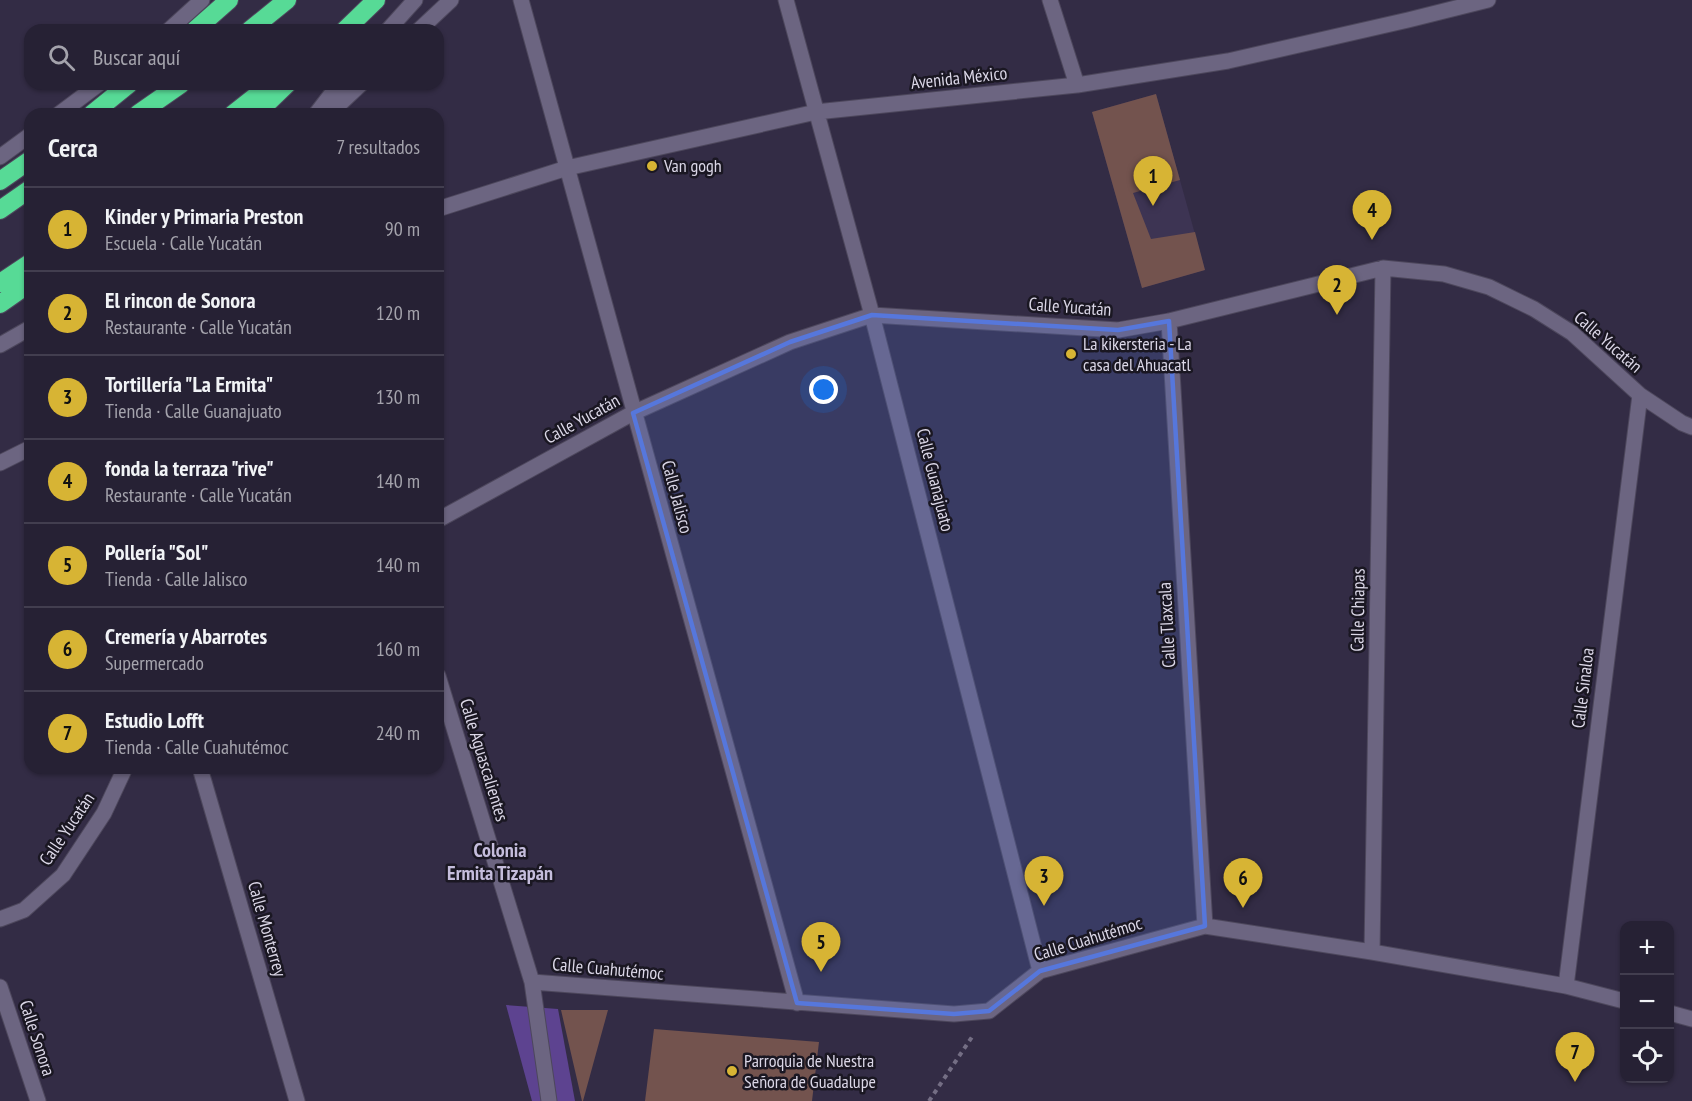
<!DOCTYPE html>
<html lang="es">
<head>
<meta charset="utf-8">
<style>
	:root { --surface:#262134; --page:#2e293c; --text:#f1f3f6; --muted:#a4a3ac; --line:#423e4f; --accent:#d7b434 }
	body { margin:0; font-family:"PT Sans Narrow",sans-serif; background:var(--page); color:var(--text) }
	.controls { position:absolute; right:18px; bottom:18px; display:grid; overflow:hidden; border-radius:12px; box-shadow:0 2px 4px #0004 }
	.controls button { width:54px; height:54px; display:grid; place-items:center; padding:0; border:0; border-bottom:2px solid var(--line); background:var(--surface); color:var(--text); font:30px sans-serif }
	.you { position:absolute; left:824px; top:390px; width:21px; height:21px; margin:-15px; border:4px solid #fff; border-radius:50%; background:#1a73e8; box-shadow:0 0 0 9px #1a73e833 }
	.badge { display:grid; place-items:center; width:39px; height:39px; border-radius:50%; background:var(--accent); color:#111; font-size:20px; font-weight:700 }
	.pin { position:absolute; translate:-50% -50px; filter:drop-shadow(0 2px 3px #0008) }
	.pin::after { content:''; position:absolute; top:32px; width:21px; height:18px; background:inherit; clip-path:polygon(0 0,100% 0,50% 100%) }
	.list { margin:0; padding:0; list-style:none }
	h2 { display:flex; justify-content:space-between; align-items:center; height:78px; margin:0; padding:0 24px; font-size:26px }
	h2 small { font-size:20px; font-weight:400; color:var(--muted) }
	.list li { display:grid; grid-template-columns:39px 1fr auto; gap:18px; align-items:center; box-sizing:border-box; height:84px; padding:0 24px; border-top:2px solid var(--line) }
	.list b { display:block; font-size:22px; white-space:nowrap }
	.list p { margin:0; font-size:20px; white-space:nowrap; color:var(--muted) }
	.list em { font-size:20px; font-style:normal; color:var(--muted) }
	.icon { flex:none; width:33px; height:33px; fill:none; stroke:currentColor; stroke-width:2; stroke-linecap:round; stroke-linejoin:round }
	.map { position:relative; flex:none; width:1692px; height:1101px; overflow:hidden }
	.search { position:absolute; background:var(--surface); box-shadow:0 2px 4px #0004; left:24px; top:24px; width:420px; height:66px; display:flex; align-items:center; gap:15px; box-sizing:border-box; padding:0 21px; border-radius:18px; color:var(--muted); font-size:22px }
	.panel { position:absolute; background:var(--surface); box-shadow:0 2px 4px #0004; left:24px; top:108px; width:420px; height:666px; border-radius:18px }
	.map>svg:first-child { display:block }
</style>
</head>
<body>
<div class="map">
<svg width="1692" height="1101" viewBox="0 0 1692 1101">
	<rect width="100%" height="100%" fill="#332c45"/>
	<path fill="#3d3453" d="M1156,94L1205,270L1142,288L1092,112Z"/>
	<path fill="#5d4390" d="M506,1005L558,1009L575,1101H532Z"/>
	<path fill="#73534e" d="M1156,94L1180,180L1133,193L1151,239L1195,232L1205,270L1142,288L1092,112Z
		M561,1010H608L583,1101H582Z
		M654,1029L819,1042L812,1101H645Z"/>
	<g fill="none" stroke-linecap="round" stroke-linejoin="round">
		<defs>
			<path id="street" d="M521,0L797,1003
				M786,0L872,315L1040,971
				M1050,0L1077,85
				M438,209L567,168L816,112L1077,85L1228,61L1408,20L1488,0
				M1169,321L1205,926
				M0,463L30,448
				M438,520L633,413L790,342L872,315L1118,330L1169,321L1383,268L1444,274L1489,287L1534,309L1572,333L1640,395L1682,423L1692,427
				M438,676L532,982L549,1101
				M200,768L297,1101
				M0,919L24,910L63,875L104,813L125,768
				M1372,952L1383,268
				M532,982L954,1014L989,1011L1040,971L1205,926L1372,952L1566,986L1624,1001
				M1566,986L1640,395
				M0,987L38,1101
				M1670,1013L1692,1019"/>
			<path id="secondary" d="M169,30L202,0
				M388,30L415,0
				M419,30L451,0
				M59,114L99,84
				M316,114L339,84
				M329,114L361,84
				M0,157L30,135
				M0,345L30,328"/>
			<path id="highway" d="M195,30L229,0
				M250,30L287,0
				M345,30L376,0
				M92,114L129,84
				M138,114L181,84
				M233,114L271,84
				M256,114L287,84
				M0,181L30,160
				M0,210L30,189
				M0,283L30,263
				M0,304L30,283"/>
		</defs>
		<use href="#street" stroke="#4d475c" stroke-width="17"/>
		<use href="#secondary" stroke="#4d475c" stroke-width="17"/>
		<use href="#highway" stroke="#4d475c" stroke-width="20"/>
		<path stroke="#746e84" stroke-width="4" stroke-dasharray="4.5 4.5" stroke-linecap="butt" d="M929,1101L974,1034"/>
		<use href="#street" stroke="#6c6581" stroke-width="15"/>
		<use href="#secondary" stroke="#6c6581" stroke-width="15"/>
		<use href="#highway" stroke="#57da96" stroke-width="18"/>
	</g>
	<path fill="#5677dc" fill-opacity="0.2" stroke="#5677dc" stroke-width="4.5" stroke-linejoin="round" d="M872,315L1118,330L1169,321L1205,926L1040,971L989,1011L954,1014L797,1003L633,413L790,342Z"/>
	<g fill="#d7b434" stroke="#1a1722" stroke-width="2">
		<circle cx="652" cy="166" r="6"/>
		<circle cx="1071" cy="354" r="6"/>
		<circle cx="732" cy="1071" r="6"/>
	</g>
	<g text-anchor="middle" stroke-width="5" stroke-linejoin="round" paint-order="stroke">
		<g font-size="18" fill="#dbd7e7" stroke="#1a1722">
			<text transform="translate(959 78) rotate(-6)" y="6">Avenida México</text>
			<text transform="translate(1070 307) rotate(4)" y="6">Calle Yucatán</text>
			<text transform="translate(1608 342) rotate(41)" y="6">Calle Yucatán</text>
			<text transform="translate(582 419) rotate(-29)" y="6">Calle Yucatán</text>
			<text transform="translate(935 480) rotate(76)" y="6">Calle Guanajuato</text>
			<text transform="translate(677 497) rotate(75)" y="6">Calle Jalisco</text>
			<text transform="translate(1358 610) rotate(-89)" y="6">Calle Chiapas</text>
			<text transform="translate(1167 625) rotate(-93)" y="6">Calle Tlaxcala</text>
			<text transform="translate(1583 688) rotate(-83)" y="6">Calle Sinaloa</text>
			<text transform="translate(484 760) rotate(73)" y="6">Calle Aguascalientes</text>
			<text transform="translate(67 829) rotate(-56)" y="6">Calle Yucatán</text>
			<text transform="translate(267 929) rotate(74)" y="6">Calle Monterrey</text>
			<text transform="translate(1088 939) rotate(-17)" y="6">Calle Cuahutémoc</text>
			<text transform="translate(608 969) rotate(5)" y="6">Calle Cuahutémoc</text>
			<text transform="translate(37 1038) rotate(72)" y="6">Calle Sonora</text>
		</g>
		<g font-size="18" fill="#dbd7e7" stroke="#1a1722" text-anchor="start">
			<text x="664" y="172">Van gogh</text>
			<text x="1083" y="350">La kikersteria - La<tspan x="1083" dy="21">casa del Ahuacatl</tspan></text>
			<text x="744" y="1067">Parroquia de Nuestra<tspan x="744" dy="21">Señora de Guadalupe</tspan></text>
		</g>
		<g font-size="20" font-weight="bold" fill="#c5bddc" stroke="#1a1722">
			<text x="500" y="857">Colonia<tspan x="500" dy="23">Ermita Tizapán</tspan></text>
		</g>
	</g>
</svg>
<div class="controls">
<button>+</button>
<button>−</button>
<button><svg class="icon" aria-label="locate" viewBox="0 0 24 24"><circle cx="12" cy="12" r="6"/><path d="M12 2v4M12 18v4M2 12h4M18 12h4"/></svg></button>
</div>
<div class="you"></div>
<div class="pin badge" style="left:1153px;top:206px">1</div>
<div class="pin badge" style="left:1337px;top:315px">2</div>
<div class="pin badge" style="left:1044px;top:906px">3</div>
<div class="pin badge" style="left:1372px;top:240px">4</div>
<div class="pin badge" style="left:821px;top:972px">5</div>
<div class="pin badge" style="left:1243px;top:908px">6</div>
<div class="pin badge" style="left:1575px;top:1082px">7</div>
<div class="search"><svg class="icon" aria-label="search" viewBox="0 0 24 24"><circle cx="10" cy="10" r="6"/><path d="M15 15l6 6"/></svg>Buscar aquí</div>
<section class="panel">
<h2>Cerca<small>7 resultados</small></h2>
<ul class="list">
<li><span class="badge">1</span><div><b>Kinder y Primaria Preston</b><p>Escuela · Calle Yucatán</p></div><em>90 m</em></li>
<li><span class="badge">2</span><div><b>El rincon de Sonora</b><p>Restaurante · Calle Yucatán</p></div><em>120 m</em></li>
<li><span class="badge">3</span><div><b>Tortillería &quot;La Ermita&quot;</b><p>Tienda · Calle Guanajuato</p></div><em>130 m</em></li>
<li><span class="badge">4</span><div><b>fonda la terraza &quot;rive&quot;</b><p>Restaurante · Calle Yucatán</p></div><em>140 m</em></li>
<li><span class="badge">5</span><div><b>Pollería &quot;Sol&quot;</b><p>Tienda · Calle Jalisco</p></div><em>140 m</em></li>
<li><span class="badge">6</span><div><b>Cremería y Abarrotes</b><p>Supermercado</p></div><em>160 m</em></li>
<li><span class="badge">7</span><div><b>Estudio Lofft</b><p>Tienda · Calle Cuahutémoc</p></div><em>240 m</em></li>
</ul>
</section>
</div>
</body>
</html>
